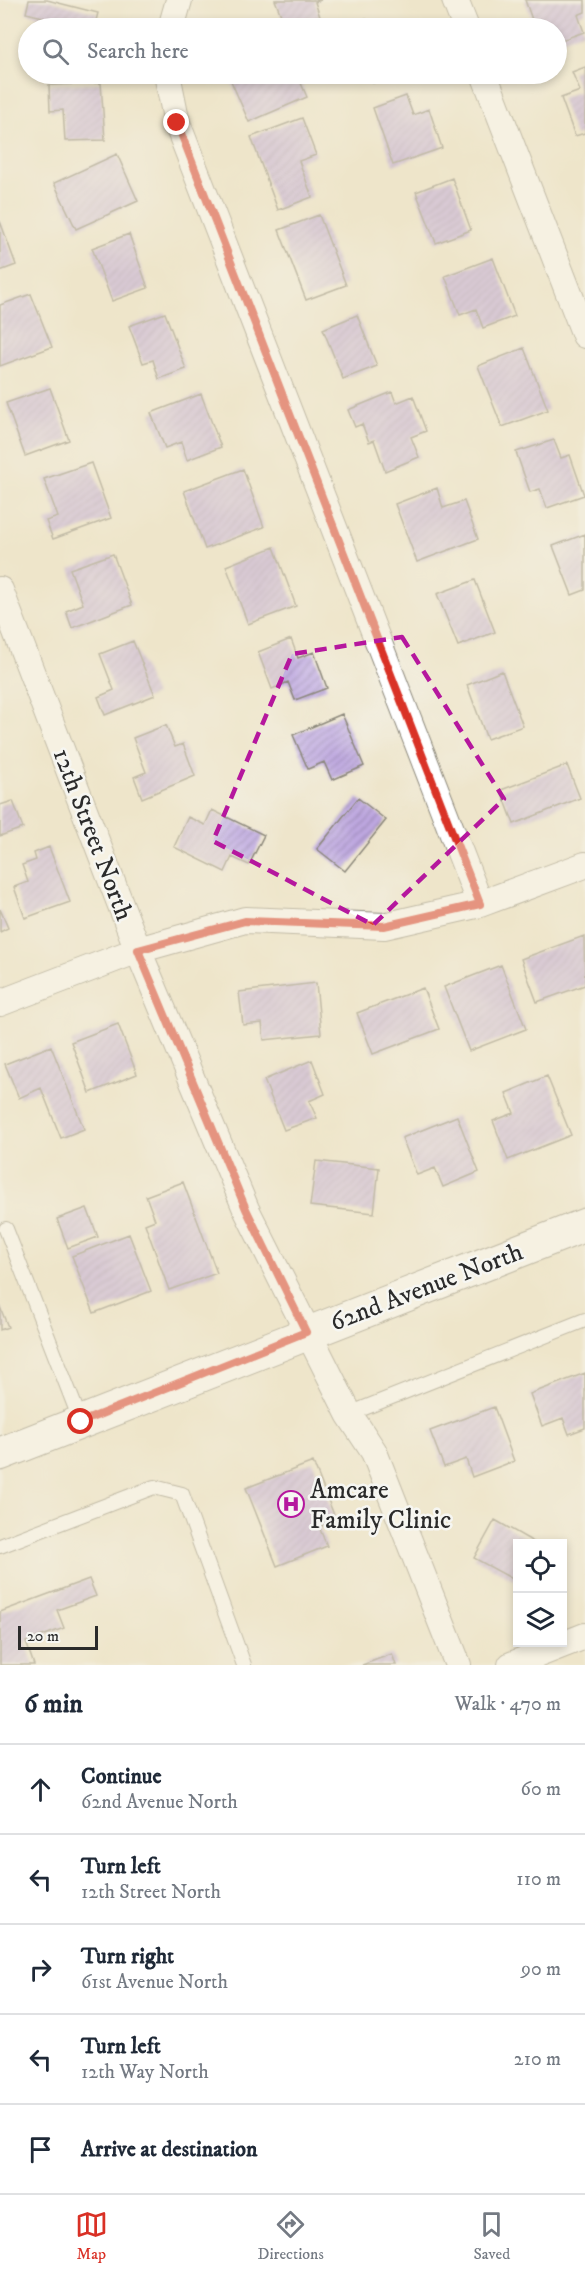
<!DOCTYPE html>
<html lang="en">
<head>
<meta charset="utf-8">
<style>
	:root { --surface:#fff; --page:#f6f6f7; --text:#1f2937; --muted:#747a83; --line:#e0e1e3; --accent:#d93025 }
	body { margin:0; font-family:"IM FELL DW Pica",serif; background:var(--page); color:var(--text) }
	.controls { position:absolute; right:18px; bottom:18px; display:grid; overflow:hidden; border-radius:0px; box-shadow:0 3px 9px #0003 }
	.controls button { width:54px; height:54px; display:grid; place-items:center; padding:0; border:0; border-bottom:2px solid var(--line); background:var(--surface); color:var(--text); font:30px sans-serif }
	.scale { position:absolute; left:18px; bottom:15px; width:80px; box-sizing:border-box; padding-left:6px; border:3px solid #2b2b2b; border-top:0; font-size:16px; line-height:21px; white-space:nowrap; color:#2b2b2b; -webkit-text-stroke:4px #f6f6f2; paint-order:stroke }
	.stop { position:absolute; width:18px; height:18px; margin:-14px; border:4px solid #d93025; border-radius:50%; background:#fff }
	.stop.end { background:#d93025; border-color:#fff; box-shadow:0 2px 6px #0008 }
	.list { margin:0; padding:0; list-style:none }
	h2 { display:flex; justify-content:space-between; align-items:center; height:78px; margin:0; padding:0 24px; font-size:26px }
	h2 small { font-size:20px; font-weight:400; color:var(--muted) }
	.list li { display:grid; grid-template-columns:39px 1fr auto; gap:18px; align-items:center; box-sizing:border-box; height:90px; padding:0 24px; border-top:2px solid var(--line) }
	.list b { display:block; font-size:22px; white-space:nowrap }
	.list p { margin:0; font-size:20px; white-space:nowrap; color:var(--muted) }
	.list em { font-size:20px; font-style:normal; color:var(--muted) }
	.icon { flex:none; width:33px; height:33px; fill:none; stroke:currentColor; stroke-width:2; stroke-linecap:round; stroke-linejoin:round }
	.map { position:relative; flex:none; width:585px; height:1665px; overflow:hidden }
	.search { position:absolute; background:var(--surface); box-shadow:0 3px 9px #0003; left:18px; right:18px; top:18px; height:66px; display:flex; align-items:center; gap:15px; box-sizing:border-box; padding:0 21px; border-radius:33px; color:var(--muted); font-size:22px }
	.sheet { height:528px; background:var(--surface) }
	nav { display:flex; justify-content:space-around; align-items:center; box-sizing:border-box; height:84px; border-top:2px solid var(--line); background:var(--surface); font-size:16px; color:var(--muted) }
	nav a { display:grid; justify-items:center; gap:3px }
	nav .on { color:var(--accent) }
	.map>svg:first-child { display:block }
</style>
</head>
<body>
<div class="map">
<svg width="585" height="1665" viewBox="0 0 585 1665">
	<defs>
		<pattern id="building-hatch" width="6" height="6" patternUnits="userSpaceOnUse" patternTransform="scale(1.5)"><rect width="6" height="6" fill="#bea7e0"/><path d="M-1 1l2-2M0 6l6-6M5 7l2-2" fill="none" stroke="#9b88b6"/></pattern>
	</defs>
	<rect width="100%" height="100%" fill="#f6f6f2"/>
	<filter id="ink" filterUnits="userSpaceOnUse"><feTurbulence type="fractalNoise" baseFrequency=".0167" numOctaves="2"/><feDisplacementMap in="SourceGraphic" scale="12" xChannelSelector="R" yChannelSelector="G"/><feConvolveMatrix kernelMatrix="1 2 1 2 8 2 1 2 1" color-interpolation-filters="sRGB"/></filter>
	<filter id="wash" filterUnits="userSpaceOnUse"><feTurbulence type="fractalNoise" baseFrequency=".008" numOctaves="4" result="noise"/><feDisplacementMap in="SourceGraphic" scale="24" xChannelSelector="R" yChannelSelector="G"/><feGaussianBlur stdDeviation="1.35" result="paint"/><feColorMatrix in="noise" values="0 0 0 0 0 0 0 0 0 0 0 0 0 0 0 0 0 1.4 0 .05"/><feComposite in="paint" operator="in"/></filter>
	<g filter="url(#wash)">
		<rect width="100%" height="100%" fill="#eee5cb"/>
		<g id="blocks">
			<path fill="url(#building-hatch)" d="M29,0H47L98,13L94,28H40L43,17L26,13Z
				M275,0H321L315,2L321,20L298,28H286Z
				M525,0H585V12L578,15L584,32L556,42V28H535Z
				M366,19L371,28H347Z
				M585,67V133L575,136L561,98L580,91L572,72Z
				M228,74H297L307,97L249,122Z
				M368,74H392L373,83Z
				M101,83L105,140L65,141L63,110L50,111L49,85Z
				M406,96L413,115L429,109L442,148L393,165L373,108Z
				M302,118L316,155L299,161L312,197L278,210L251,137Z
				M117,154L138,201L76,229L54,183Z
				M452,178L471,230L436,243L416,192Z
				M319,215L346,285L306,300L279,230Z
				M0,221L16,265L0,271Z
				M129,234L148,288L112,301L92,248Z
				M493,258L515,316L483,328L476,309L460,315L445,276Z
				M31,294L52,347L0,366V305Z
				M165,313L186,369L159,379L153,360L143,363L129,326Z
				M357,315L377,366L343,379L323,329Z
				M524,348L548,410L502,427L478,366Z
				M50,388L69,440L25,456L6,403Z
				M392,392L396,403L413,396L426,431L411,437L419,457L385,471L374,440L369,442L362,424L355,427L348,410Z
				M201,394L221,447L187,460L181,442L165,448L151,413Z
				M554,440L561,458L570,455L584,495L547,508L540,489L530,492L516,452Z
				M91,463L111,518L53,539L46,521L58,517L44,479Z
				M243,469L264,527L205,549L184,491Z
				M437,488L443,508L464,501L478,539L417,562L395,504Z
				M585,534V590L572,595L553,546Z
				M274,547L296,606L248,624L226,566Z
				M113,554L132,605L72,628L66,611L83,604L70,569Z
				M475,580L495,632L458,646L437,594Z
				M291,639L298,658L314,652L327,688L295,700L288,682L272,689L258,652Z
				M133,641L155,695L105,715L98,697L114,690L100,654Z
				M502,671L523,726L487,739L467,685Z
				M342,714L364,766L332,780L324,762L308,769L293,735Z
				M166,725L175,747L183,744L195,776L142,798L134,777L146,772L133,738Z
				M567,765L580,798L514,824L501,790Z
				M358,798L386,820L345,871L317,849Z
				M13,801L23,828L0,836V805Z
				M212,810L264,835L249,865L232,857L225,872L174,847L188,817L205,825Z
				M49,847L70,902L25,918L14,887L28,882L22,865L36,860L34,853Z
				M0,909L8,928L0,932Z
				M584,936L585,985L537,1002L521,959Z
				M501,965L526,1029L469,1051L444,987Z
				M316,983L321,1034L264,1040L262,1023L243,1025L239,992Z
				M423,988L439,1029L373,1054L357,1013Z
				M118,1024L137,1074L90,1093L71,1042Z
				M51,1046L84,1129L61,1138L41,1088L19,1098L5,1064Z
				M312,1060L325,1094L309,1101L317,1118L284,1130L264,1080Z
				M547,1076L571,1135L508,1160L493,1121L514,1113L506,1093Z
				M457,1116L479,1172L443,1187L435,1168L417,1175L402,1138Z
				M316,1161L379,1168L374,1213L310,1206Z
				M183,1182L217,1273L169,1290L145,1224L155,1220L146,1196Z
				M87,1208L98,1237L68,1248L57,1219Z
				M129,1234L151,1291L94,1313L72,1256Z
				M0,1307L8,1327L0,1330Z
				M585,1373V1428L569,1434L563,1418L542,1426L530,1394Z
				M494,1407L514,1461L472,1477L466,1459L444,1467L430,1431Z
				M313,1462L336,1520L319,1527L327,1546L277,1566L246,1488Z
				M495,1520L537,1544H518V1582L474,1558Z
				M89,1579L96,1596L57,1610L64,1628L26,1642L34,1665H0V1612Z
				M392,1654L396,1665H362Z"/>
		</g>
	</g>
	<g filter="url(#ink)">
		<use href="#blocks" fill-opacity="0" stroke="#8c887b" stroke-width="1.5"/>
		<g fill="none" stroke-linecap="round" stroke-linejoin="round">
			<defs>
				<path id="service" d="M6,1229L81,1422
					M349,1414L585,1320
					M0,1546L154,1487L182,1494L244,1665"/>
				<path id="minor" d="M455,0L466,28
					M171,28L179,0
					M167,74L177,123L480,904
					M484,74L585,335
					M0,590L138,950L246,1209L349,1414L374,1452L458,1665
					M0,1003L138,950L245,920L384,926L480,904L585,865
					M511,1665L585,1636"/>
				<path id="tertiary" d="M0,1454L585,1225"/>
			</defs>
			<use href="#service" stroke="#8c887b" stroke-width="16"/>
			<use href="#minor" stroke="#8c887b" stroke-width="28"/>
			<use href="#tertiary" stroke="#8c887b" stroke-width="35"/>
			<use href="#service" stroke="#fff" stroke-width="14"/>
			<use href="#minor" stroke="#fff" stroke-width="26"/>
			<use href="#tertiary" stroke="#fff" stroke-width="33"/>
		</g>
	</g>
	<g fill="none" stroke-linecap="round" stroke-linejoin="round" filter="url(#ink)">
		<path stroke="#d93025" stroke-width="8" d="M81,1422L306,1332L246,1209L138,950L245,921L384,926L480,904L177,123"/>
	</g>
	<path d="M0 0H585V1665H0ZM402,637L504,799L373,925L213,841L292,654Z" fill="#eee5cb" fill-opacity=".55" fill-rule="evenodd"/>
	<path fill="none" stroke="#b5179e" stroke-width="4.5" stroke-dasharray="12 8" stroke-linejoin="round" d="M402,637L504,799L373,925L213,841L292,654Z"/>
	<defs>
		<symbol id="hospital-ring" viewBox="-11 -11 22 22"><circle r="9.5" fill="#f6f6f2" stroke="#b5179e" stroke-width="1.5"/><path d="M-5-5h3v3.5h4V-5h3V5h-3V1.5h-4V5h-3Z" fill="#b5179e"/></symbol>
	</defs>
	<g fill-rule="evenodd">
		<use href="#hospital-ring" x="276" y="1489" width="30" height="30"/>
	</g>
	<g text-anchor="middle" stroke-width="5" stroke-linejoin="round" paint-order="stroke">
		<g font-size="26" fill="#2b2b2b" stroke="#f6f6f2">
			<text transform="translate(94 834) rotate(69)" y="9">12th Street North</text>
			<text transform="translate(426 1286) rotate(-21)" y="9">62nd Avenue North</text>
		</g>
		<g font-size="26" fill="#2b2b2b" stroke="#f6f6f2" text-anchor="start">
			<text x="310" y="1498">Amcare<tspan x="310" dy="30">Family Clinic</tspan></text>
		</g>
	</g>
</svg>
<div class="controls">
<button><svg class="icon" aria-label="locate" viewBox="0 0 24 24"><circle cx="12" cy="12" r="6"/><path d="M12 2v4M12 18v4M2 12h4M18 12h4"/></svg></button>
<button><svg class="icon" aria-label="layers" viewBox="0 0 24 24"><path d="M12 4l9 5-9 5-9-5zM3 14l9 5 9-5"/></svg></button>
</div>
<div class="scale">20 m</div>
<div class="stop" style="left:81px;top:1422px"></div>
<div class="stop end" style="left:177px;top:123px"></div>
<div class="search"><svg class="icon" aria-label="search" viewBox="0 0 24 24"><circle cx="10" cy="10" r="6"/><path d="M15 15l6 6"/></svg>Search here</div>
</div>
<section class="sheet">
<h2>6 min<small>Walk · 470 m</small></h2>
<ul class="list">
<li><svg class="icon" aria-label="ahead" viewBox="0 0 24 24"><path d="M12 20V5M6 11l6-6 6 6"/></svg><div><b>Continue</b><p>62nd Avenue North</p></div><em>60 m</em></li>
<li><svg class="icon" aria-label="left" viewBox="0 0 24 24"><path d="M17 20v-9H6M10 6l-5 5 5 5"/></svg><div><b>Turn left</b><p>12th Street North</p></div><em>110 m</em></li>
<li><svg class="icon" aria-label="right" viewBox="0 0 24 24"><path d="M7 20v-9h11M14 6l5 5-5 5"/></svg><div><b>Turn right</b><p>61st Avenue North</p></div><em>90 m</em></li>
<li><svg class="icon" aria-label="left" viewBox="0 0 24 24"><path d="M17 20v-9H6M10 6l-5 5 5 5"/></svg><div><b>Turn left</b><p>12th Way North</p></div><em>210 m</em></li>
<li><svg class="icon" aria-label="arrive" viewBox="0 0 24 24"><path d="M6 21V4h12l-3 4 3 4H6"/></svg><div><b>Arrive at destination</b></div></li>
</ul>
</section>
<nav>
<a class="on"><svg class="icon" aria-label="map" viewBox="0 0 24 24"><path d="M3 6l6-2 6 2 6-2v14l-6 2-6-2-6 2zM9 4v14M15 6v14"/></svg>Map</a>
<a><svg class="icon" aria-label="directions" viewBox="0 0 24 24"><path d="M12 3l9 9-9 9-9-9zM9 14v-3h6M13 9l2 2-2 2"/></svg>Directions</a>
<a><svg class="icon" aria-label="saved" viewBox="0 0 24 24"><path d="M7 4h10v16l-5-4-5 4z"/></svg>Saved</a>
</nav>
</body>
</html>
